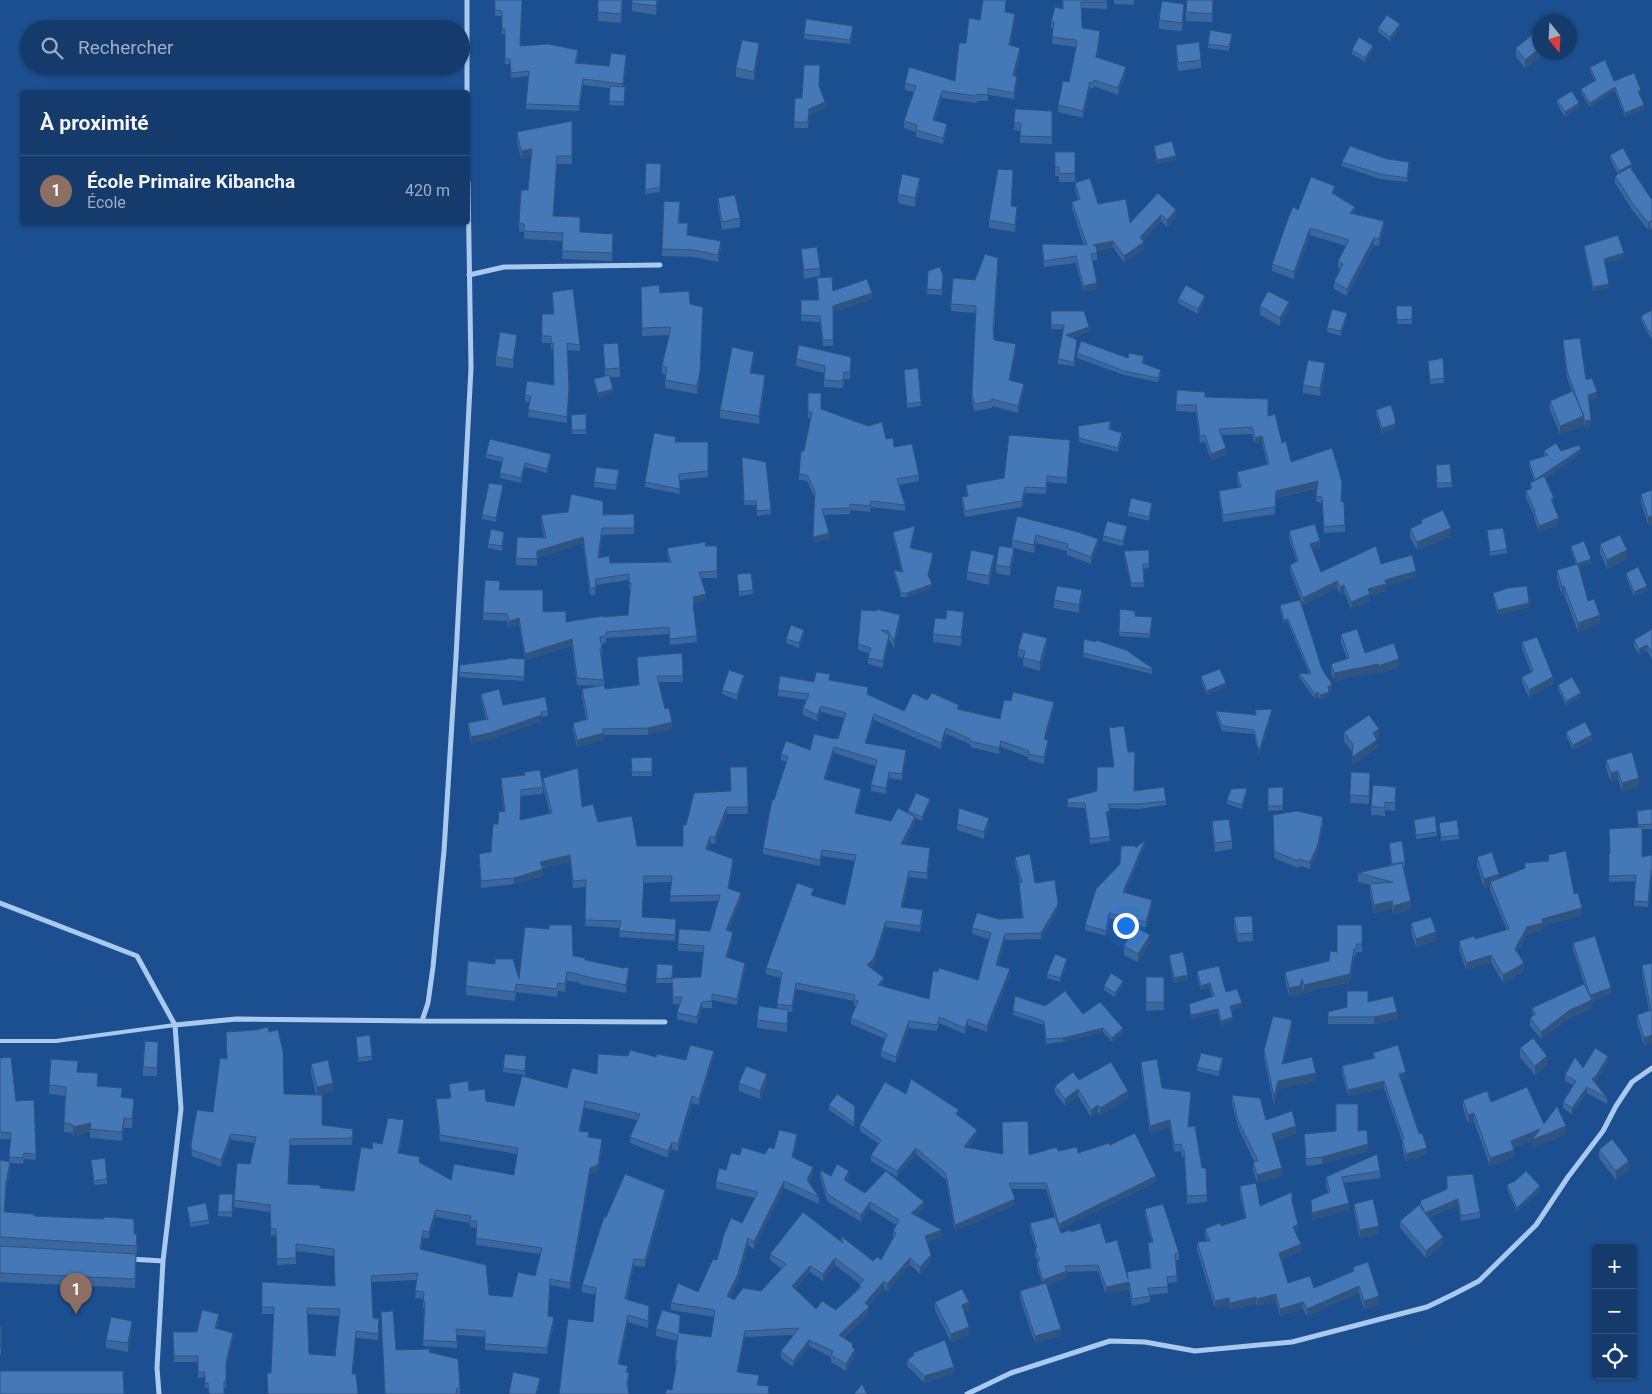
<!DOCTYPE html>
<html lang="fr">
<head>
<meta charset="utf-8">
<style>
	:root { --surface:#143b6b; --page:#1d4271; --text:#f1f3f6; --muted:#9dadc1; --line:#33557e; --accent:#e69b98 }
	body { margin:0; font-family:Roboto,sans-serif; background:var(--page); color:var(--text) }
	.controls { position:absolute; right:15px; bottom:15px; display:grid; overflow:hidden; border-radius:5px; box-shadow:0 1px 4px #0004 }
	.controls button { width:45px; height:45px; display:grid; place-items:center; padding:0; border:0; border-bottom:1px solid var(--line); background:var(--surface); color:var(--text); font:25px sans-serif }
	.compass { position:absolute; left:1532px; top:15px; width:45px; height:45px; border-radius:50%; background:var(--surface); box-shadow:0 1px 4px #0004; rotate:162deg }
	.you { position:absolute; left:1125px; top:925px; width:18px; height:18px; margin:-12px; border:4px solid #fff; border-radius:50%; background:#1a73e8; box-shadow:0 0 0 8px #1a73e833 }
	.badge { display:grid; place-items:center; width:32px; height:32px; border-radius:50%; background:var(--accent); color:#fff; font-size:16px; font-weight:700 }
	.pin { position:absolute; translate:-50% -41px; filter:drop-shadow(0 1px 2px #0008) }
	.pin::after { content:''; position:absolute; top:26px; width:18px; height:15px; background:inherit; clip-path:polygon(0 0,100% 0,50% 100%) }
	.list { margin:0; padding:0; list-style:none }
	h2 { display:flex; justify-content:space-between; align-items:center; height:65px; margin:0; padding:0 20px; font-size:21px }
	h2 small { font-size:16px; font-weight:400; color:var(--muted) }
	.list li { display:grid; grid-template-columns:32px 1fr auto; gap:15px; align-items:center; box-sizing:border-box; height:70px; padding:0 20px; border-top:1px solid var(--line) }
	.list b { display:block; font-size:19px; white-space:nowrap }
	.list p { margin:0; font-size:16px; white-space:nowrap; color:var(--muted) }
	.list em { font-size:16px; font-style:normal; color:var(--muted) }
	.icon { flex:none; width:28px; height:28px; fill:none; stroke:currentColor; stroke-width:2; stroke-linecap:round; stroke-linejoin:round }
	.map { position:relative; flex:none; width:1652px; height:1394px; overflow:hidden }
	.search { position:absolute; background:var(--surface); box-shadow:0 1px 4px #0004; left:20px; top:20px; width:450px; height:55px; display:flex; align-items:center; gap:12px; box-sizing:border-box; padding:0 18px; border-radius:28px; color:var(--muted); font-size:19px }
	.panel { position:absolute; background:var(--surface); box-shadow:0 1px 4px #0004; left:20px; top:90px; width:450px; height:135px; border-radius:5px }
	.map>svg:first-child { display:block }
</style>
</head>
<body>
<div class="map">
<svg width="1652" height="1394" viewBox="0 0 1652 1394">
	<rect width="100%" height="100%" fill="#1b4f8f"/>
	<g fill="none" stroke-linecap="round" stroke-linejoin="round">
		<path stroke="#a9c9ee" stroke-width="4" d="M0,1041H56L175,1025"/>
		<path stroke="#a9c9ee" stroke-width="5" d="M467,92V0
			M469,275L504,267L660,265
			M0,903L137,956L175,1025
			M422,1021L665,1022
			M130,1259L163,1261
			M159,1394L157,1368L163,1261L181,1109L175,1025L236,1019L422,1021L428,1003L433,967L444,851L456,657L471,368L468,182
			M967,1394L1011,1373L1110,1341L1145,1342L1195,1351L1292,1342L1427,1307L1452,1295L1479,1281L1536,1225L1568,1177L1603,1131L1616,1106L1632,1082L1652,1068"/>
	</g>
	<path fill="#3a679d" fill-rule="evenodd" d="M495,0H522L520,46L578,55L576,63L609,66L626,60L623,87H625L624,106L609,105L610,88L583,85L579,111L526,109L528,76L511,78L510,64H505V34H502V16H495Z
		M623,0L621,23L598,21V12Z
		M658,0L656,15L632,11V3Z
		M1062,0H1107V9L1082,8V28L1100,38L1097,57L1126,74L1118,95L1094,86L1093,89L1090,88L1083,118L1058,112V105L1069,82L1076,47L1052,44L1053,29L1051,28V22L1063,9Z
		M1114,0H1134V5L1114,4Z
		M1213,0L1212,22L1186,21V12Z
		M1006,12L1015,21L1010,46L1020,55L1015,76L1017,83L1014,99L988,95V101H977L976,103L942,98L935,121L947,130L943,144L916,137V132L904,128V121L914,92L905,90V83L955,81L966,43L980,20Z
		M1184,12L1182,31L1159,29V20Z
		M1378,28L1400,29L1390,41L1378,32Z
		M853,30L850,44L804,39V34Z
		M1232,38L1229,51L1208,48V44Z
		M1176,45L1201,60V68L1178,71L1176,53Z
		M1516,48L1542,52V55L1525,68L1516,57Z
		M1352,50H1373L1365,62L1352,54Z
		M759,52L754,80L736,77V68Z
		M1590,67L1614,81L1641,94H1640L1644,110L1625,117L1615,91L1590,107L1581,93V89L1595,81L1590,71Z
		M819,87L825,108L809,115L808,128H794L795,98H802Z
		M1557,100L1579,107L1565,117L1557,104Z
		M1015,109L1052,111V144L1020,143V131L1014,130Z
		M572,121V164H557L553,216L580,232L613,242L612,261L562,259L563,241L524,239V232L519,231V223L528,190L531,157L521,159L517,140V132Z
		M1154,146L1176,160L1157,164L1154,150Z
		M1055,152H1075V182H1059V176H1055Z
		M1610,155L1632,168H1631L1652,200V229L1650,228L1648,230L1633,211L1615,183V176L1618,174L1610,159Z
		M1387,159L1409,166L1407,182L1380,179L1342,166V162Z
		M646,163L661,164L660,192L645,194Z
		M1013,177L1011,206L1017,214L1015,232L989,228V220Z
		M1075,183L1098,204L1130,223L1158,193L1176,217L1167,227L1161,221L1143,241L1144,249L1124,263L1113,247L1097,251V260L1092,261L1097,289L1083,292L1076,263L1044,267L1042,251V244L1084,245L1072,208V202L1078,200L1075,189Z
		M920,186L915,207L898,203V194Z
		M1335,193L1334,194L1355,214H1354L1384,228L1379,246L1374,245L1347,296L1334,289V282L1341,269L1338,268V261L1346,246L1310,235L1294,279L1272,271V264L1298,210Z
		M718,198L740,218V227L722,230L718,207Z
		M664,201L680,209L679,223L687,235L721,248L718,262L694,257L662,256Z
		M1584,246L1624,258L1605,263L1609,288L1593,291L1584,250Z
		M801,249L820,268V276L804,279Z
		M998,265L994,334V340L1016,351L1010,380L1024,391L1018,413L992,406V408L975,411L972,403V396L976,313L951,311V304L975,280Z
		M943,275L942,295L927,294V289Z
		M817,278L833,291L872,299L833,312V346H823L820,322L801,321V300H818Z
		M641,287L690,304L700,380L697,394L665,388V375L662,374V366L669,335L642,336Z
		M552,292L580,345V351L567,350V423L528,417L530,402H525V395L554,385L553,350H551V343H542V314H553Z
		M1178,299L1205,300L1198,314L1178,303Z
		M1260,306L1289,310L1280,326L1260,315Z
		M1396,306H1412V324H1397Z
		M1652,310V339L1648,334L1641,320V316Z
		M1051,311L1089,331L1072,338L1077,344L1074,366L1058,364V359L1063,329H1051Z
		M1347,317L1341,336L1327,332V328Z
		M1563,340L1597,398L1589,401L1591,426L1585,428L1584,423V425L1560,434L1550,410V401L1572,392L1567,378L1563,347Z
		M517,343L513,368L496,366V357Z
		M603,344L620,368V377H610L613,393L598,397L594,383V379L605,376Z
		M1077,353L1128,358L1144,360L1143,363L1161,374L1158,382L1124,375L1077,358Z
		M1443,358L1444,383L1430,384L1428,361Z
		M796,359L851,364L850,379H844L843,388L824,387V373L796,366Z
		M754,360L751,373L765,384L759,424L720,418V410Z
		M904,370L921,402V406L907,408Z
		M1325,372L1320,396L1303,393V385Z
		M1177,390L1205,397L1268,416L1291,462L1342,502L1345,525V532L1324,533L1322,503L1316,502L1317,488L1276,498L1275,514L1223,522L1219,497V491L1239,488L1237,479V472L1267,464L1262,442L1255,444L1252,434L1221,435L1226,455L1211,460L1205,442L1200,443L1196,412L1176,411Z
		M808,393L821,409L886,439L919,475V481L899,485L905,505V511L871,507L870,512L850,510V514L824,515L829,539L813,543L814,496L807,481L799,480V474L811,418H808Z
		M1376,410L1395,428L1382,433L1376,414Z
		M586,414V434H572L571,415Z
		M1111,425L1110,430L1122,437L1118,452L1079,442L1078,426Z
		M708,442V477L679,480L680,494L645,487V482Z
		M1070,446L1067,484L1047,482L1046,494L1025,493L1022,507L965,517L962,503V497L967,496L966,485L1004,478Z
		M1544,451L1581,453L1545,478L1554,504L1559,525L1539,532L1534,518V515L1526,498V491L1530,489V483L1534,481L1529,466V461L1545,456L1544,455Z
		M486,454L551,458L547,473L525,467L521,483L500,478V473L502,462L486,458Z
		M742,457L771,510V514L757,516L756,505H744Z
		M1450,464L1452,487L1437,488L1436,465Z
		M619,474L616,490L594,487V482Z
		M503,489L496,522L482,519V515Z
		M1652,490V524L1648,525L1641,502V494Z
		M1152,507L1149,521L1128,516V512Z
		M603,514H634V534L602,535L599,558L610,563L669,562L667,554V548L717,546V578H701L706,600L694,603V611L697,642L670,645L669,634L606,638V643L602,644V654L601,655L605,689L639,685L637,657L682,653L683,682H659L665,709L672,729L648,735H604V740L577,747L573,729V723L586,719L582,695V689L597,686L577,685L572,646L525,660L524,681L459,677L460,665L525,659L519,624L509,627L507,621L483,620V613L500,590L543,612L566,622L603,617L628,615L631,590H629V580L596,585L595,595H590L583,543L537,558V566L516,565V558L544,538L541,521V515Z
		M1017,516L1098,546L1091,564L1067,555V551L1036,543L1034,553L1014,548V556L1010,576L996,573V565L1012,548V540Z
		M1421,520L1451,536L1417,550L1410,537V529L1421,523Z
		M915,530L911,548L933,557L928,577L932,588L907,597H901L894,574V570L902,572L893,536V532Z
		M1127,530L1123,546L1103,541V536Z
		M1487,530L1507,549V553L1490,556Z
		M1289,531L1320,548L1312,550L1321,572L1381,564L1416,577L1386,586V591L1370,595V601L1351,609L1344,592L1340,594L1337,588L1303,605L1290,571V565L1297,562L1289,538Z
		M504,536L502,551L488,548V544Z
		M1600,544L1627,559L1607,569L1600,553Z
		M1571,546L1591,563L1579,567L1588,601L1600,623L1578,632L1564,594L1562,595L1557,579V570L1576,565L1571,550Z
		M1149,550V568L1143,569L1144,587H1131L1124,555V551Z
		M994,564L989,585L967,580V572Z
		M1626,573L1647,590L1634,596L1626,577Z
		M737,574L753,590V594L739,596Z
		M1493,593L1529,607L1498,615L1493,597Z
		M1082,599L1079,613L1054,608V600Z
		M1280,605L1322,669L1332,689L1329,691V696L1320,699L1318,696L1315,699L1299,677V673H1309L1288,623L1284,624L1280,610Z
		M876,609L900,621L894,648L889,639L883,668L868,664V658L870,654L858,650V644L876,611Z
		M1120,609L1152,622L1150,638L1119,636Z
		M946,619L964,620L961,646L933,642V634Z
		M1652,629V659L1647,651L1639,655L1634,646V640Z
		M804,634L799,648L786,643V639Z
		M1341,634L1365,653L1399,667L1378,674V672L1334,681L1331,672V664L1347,659L1341,642Z
		M1084,639L1129,653L1152,668V674L1083,657Z
		M1522,642L1553,684L1529,697L1522,683V677L1531,672L1522,649Z
		M1047,647L1040,671L1023,666V658L1018,657V649Z
		M1201,676L1226,687L1207,695L1201,680Z
		M744,679L737,700L722,694V690Z
		M830,680L868,693V695L904,711L927,700L959,710L1000,719L1054,708L1045,740L1048,746L1044,764L1028,760V757L1001,747L999,754L970,747V744L946,734L941,749L874,720L866,743L906,756L902,780L889,778L886,794L871,791V785L875,766L834,753L826,779L861,795L856,813L891,821L908,813V811L930,803L922,821L915,818V823L904,845L930,854L927,879L909,877L902,908L923,916L920,932L886,927L874,964L870,967L884,984L882,986L929,999L978,980L989,939L972,934V928L999,919L1022,918L1019,889V883L1020,882L1015,864V857L1035,883L1058,910L1041,939L1005,940L998,966L1010,975L987,1032L968,1025L965,1034L939,1023L937,1031L909,1028L896,1063L881,1057V1051L885,1039L851,1024V1018L856,1006H854V1001L796,989L792,1012H788L787,1032L757,1028V1020L777,1009L781,978L766,974V968L814,895L813,896L845,905L855,861L822,856L820,866L763,854V848L774,800L786,762L781,760V754L810,750L838,739L844,718L821,712L817,721L803,715V708L807,700L778,696V690Z
		M1558,685L1581,697L1566,705L1558,689Z
		M481,694L503,705L548,711V716L542,717V721L490,739L471,743L468,729V723L486,719L481,699Z
		M1216,711L1255,715L1272,713L1259,755L1254,734L1222,731L1216,715Z
		M1109,728L1128,752L1135,791L1166,801V805L1139,809L1109,808L1110,815L1107,816L1110,841L1090,844L1085,808L1068,807L1067,799L1097,791L1114,767Z
		M1344,732L1379,737L1376,739L1377,748L1352,765L1353,753L1344,741Z
		M1566,732L1592,740L1573,750L1566,736Z
		M652,757V776H632L631,758Z
		M1606,760L1639,786L1622,792L1618,779L1611,782L1606,768Z
		M747,767L748,814H727L715,844L710,843L708,850L733,866L729,888L741,900L728,931L733,939L727,958L745,970L737,1005L712,1000V1008H702L697,1024L677,1019V1013L680,1004H673L672,978L701,977L703,952L678,951V944L710,931L718,901L670,902L671,882L644,883L642,917L676,925L675,941L619,937L620,928L585,926L586,887L573,888L570,862L542,868L543,876L514,884L481,888L479,854L491,852L498,824L504,812L501,785V778L524,775V772L543,784V778L582,807L598,822L637,846H683L686,825L730,791ZM543,786L550,814L520,820L521,796L543,794Z
		M1351,772L1370,773L1369,804L1350,803Z
		M1283,787V810L1268,811V788Z
		M1247,792L1242,809L1227,804V800Z
		M1396,795L1395,811L1385,810V816L1371,815V806Z
		M1652,809V829H1642V857L1652,855V876H1651L1648,907L1634,906L1635,881L1609,882V854H1610L1609,829L1638,827L1637,811Z
		M1273,815L1323,823L1318,850L1310,869L1299,866L1298,868L1274,858Z
		M1414,820L1437,832V836L1416,839Z
		M1212,821L1232,841V849L1215,852L1212,830Z
		M1439,823L1459,835V839L1441,841Z
		M957,824H989L984,839L957,830Z
		M1389,843L1405,862V866L1403,867L1411,910L1393,914L1392,909L1374,913L1370,893V885L1358,882V873L1391,865Z
		M1145,845L1125,893L1152,906L1146,927L1109,918L1106,936L1085,930V925L1136,848Z
		M1548,855L1574,894L1582,915L1543,926V930L1527,934L1517,952L1524,971L1503,983L1491,962L1466,970L1459,949V941L1475,939L1507,930L1490,890V886L1484,888L1477,865V857L1499,879L1548,861Z
		M1234,917L1253,933V941L1238,942L1234,926Z
		M1411,923L1436,941L1416,947L1411,931Z
		M1362,925V952H1356V956H1354L1350,982L1304,993L1302,987L1300,994L1289,996L1285,979V972L1329,961Z
		M1150,943L1138,962L1124,955V946Z
		M1573,943L1611,994L1592,1001V1008L1570,1018L1541,1039L1530,1026V1018L1533,1016L1532,1008L1586,989L1573,949Z
		M1169,955L1188,980L1174,983L1169,959Z
		M573,956L629,976L626,993L579,984V982L567,981L565,992L558,991L557,997L516,992L515,1001L466,995V986L519,979Z
		M1067,963L1060,982L1047,978V974Z
		M657,964L673,969L672,983H656Z
		M1652,964V1043L1644,1045L1637,1022V1015L1649,1011L1642,973V965Z
		M1197,971L1226,992L1242,1007L1231,1010L1233,1021L1221,1025L1218,1013L1191,1019L1189,1008V1004L1212,997L1210,988L1201,990L1197,976Z
		M1146,977H1164V1010L1146,1011Z
		M1123,985L1115,997L1104,990V986Z
		M1368,1002L1397,1019L1374,1024H1328V1012Z
		M1045,1006L1083,1014L1123,1032L1112,1042L1103,1032L1063,1042L1046,1044L1044,1025L1013,1015V1011Z
		M1292,1028L1284,1063L1316,1081L1278,1089L1274,1105L1264,1058V1050Z
		M226,1032L284,1094L316,1095L311,1073V1064L333,1091L318,1095L322,1125L353,1129L352,1145H290L288,1184L354,1191L372,1149L382,1144L404,1127L399,1153L420,1162L451,1180L514,1175L517,1154L440,1141L436,1106V1099L450,1098L449,1084L469,1091L486,1101L514,1106L567,1088L597,1074L628,1056L656,1057L686,1060L714,1057L699,1105L692,1103L678,1151L672,1149L668,1158L630,1143V1137L637,1120L585,1108L580,1131L602,1146L598,1172L590,1174L570,1289L550,1285L548,1316L554,1323L547,1354L485,1350V1337L457,1335V1348L423,1346L424,1308H423V1299L415,1298L417,1280L372,1282L373,1318L379,1326L378,1340L356,1338L352,1374L271,1373L274,1314H262V1282L335,1286L334,1256L296,1251V1264L277,1265L276,1235L271,1236L270,1212L234,1207V1200L250,1164L255,1143L231,1140L221,1167L192,1156L191,1144L213,1112L227,1059ZM436,1217L470,1223V1227L476,1228V1245L541,1254L535,1276L512,1297L489,1295L421,1249L423,1238H429ZM307,1314L339,1316L335,1356L309,1354Z
		M356,1037L372,1056V1060L358,1062Z
		M1520,1048L1547,1065L1535,1075L1520,1057Z
		M158,1050L157,1076H143V1067Z
		M1373,1053L1406,1079L1401,1080L1427,1154L1406,1161L1402,1147V1140L1384,1088L1348,1096L1342,1073V1066L1373,1058Z
		M0,1058L16,1101L34,1100L36,1160L24,1159L23,1164L10,1163V1171L6,1192L5,1212L34,1216L134,1234L137,1243L135,1288L0,1282V1160L9,1162L10,1139H0Z
		M526,1061L525,1075L503,1072V1068Z
		M1141,1062L1162,1088L1191,1099L1188,1127L1202,1168L1207,1195V1202L1187,1204L1184,1157H1182L1181,1151L1174,1152L1170,1127L1150,1133L1141,1069Z
		M1223,1062L1219,1076L1197,1071V1067Z
		M1608,1062L1595,1083L1607,1098V1104L1587,1093L1572,1114L1563,1108V1102L1573,1085L1565,1081V1075L1583,1068Z
		M77,1072L98,1086L122,1097L134,1108L132,1128H124L122,1141L90,1138V1132L73,1136L72,1133L64,1132L65,1096L49,1094V1085Z
		M1079,1080L1128,1098L1100,1115L1098,1112L1091,1117L1078,1096L1065,1106L1055,1093V1086Z
		M739,1083H767L760,1099L739,1091Z
		M906,1094L958,1116L977,1136L968,1148L1002,1154L1029,1155L1058,1151L1078,1153L1110,1145L1156,1182L1060,1229L1061,1233L1071,1232L1106,1243L1127,1274L1150,1268L1148,1249V1243L1152,1242L1145,1216V1209L1179,1253V1260H1176L1177,1282L1167,1283L1168,1293L1150,1295V1302L1132,1306L1129,1289L1106,1294L1098,1271L1067,1272V1278L1047,1285L1061,1336L1035,1343L1020,1298V1291L1043,1284L1037,1268V1262L1038,1261L1035,1256V1249H1036L1030,1230V1223L1055,1217L1046,1189H1011L1015,1205L955,1231L946,1180L916,1154L897,1177L871,1161V1155L879,1144L860,1131V1125Z
		M1232,1095L1266,1120L1296,1134L1274,1141L1282,1176L1257,1183L1253,1170V1162L1254,1161L1238,1127L1232,1103Z
		M1463,1100L1491,1102L1566,1134L1532,1148L1533,1140L1513,1148L1514,1157L1490,1166L1474,1121L1468,1123L1463,1108Z
		M829,1105L855,1106L854,1127L829,1110Z
		M1358,1131L1368,1151L1322,1164L1306,1166L1304,1134Z
		M797,1141L793,1158L813,1174L809,1183L819,1197V1204L784,1188L754,1249L748,1245L738,1281L730,1297L734,1300L761,1291L782,1269L770,1260V1254L841,1242V1236L873,1261L881,1260L893,1238V1231L896,1225L870,1209L861,1222L827,1201L820,1177V1170L831,1176L849,1178L847,1182L865,1193L924,1208L916,1215L942,1236L927,1242L931,1261L920,1274L910,1265L887,1291L884,1288L868,1306L869,1314L844,1338L853,1348L855,1356L846,1371L831,1362V1357L809,1346L793,1367L781,1358V1351L794,1335L745,1337L738,1372L759,1382L758,1385L769,1386V1394H665L672,1390L676,1367H675V1360L677,1341L656,1336V1329L680,1322L679,1333L711,1337L714,1317L671,1310V1303L698,1292L717,1260L742,1223L755,1198L716,1189V1182L740,1155L765,1154L774,1149ZM835,1265L860,1284L859,1285V1288L836,1310L816,1309L795,1289L810,1272L823,1281Z
		M1599,1150L1629,1169L1616,1180L1599,1158Z
		M91,1160L107,1179V1184L94,1185Z
		M1380,1171V1178L1343,1183L1349,1210L1312,1220L1311,1200L1328,1193L1326,1184V1177Z
		M1507,1185L1540,1191L1517,1212L1507,1189Z
		M1240,1186L1260,1206L1292,1201L1298,1232L1296,1233L1301,1251L1281,1260L1288,1283L1314,1288L1353,1272V1267L1379,1304L1364,1309L1359,1293L1307,1316L1303,1309L1280,1316L1276,1302L1257,1306L1256,1304L1230,1310L1229,1305L1215,1308L1197,1250V1242L1207,1241L1205,1236V1229L1221,1226L1245,1218L1240,1194Z
		M1447,1189L1480,1212V1218L1461,1221L1458,1205L1428,1218L1443,1244L1426,1258L1400,1228V1221L1420,1207V1201Z
		M219,1194H233L232,1217L218,1216Z
		M665,1197L645,1267L634,1266L627,1299L649,1313L648,1328L628,1322L619,1364L628,1372L629,1379L627,1386L593,1322L596,1295L582,1292V1285L606,1217Z
		M1354,1204L1379,1234L1360,1239L1354,1212Z
		M187,1207L209,1220V1224L190,1227Z
		M935,1302L969,1310L964,1312L969,1335L951,1342L935,1310Z
		M219,1319L216,1329L233,1338L226,1367V1388H205V1377L198,1378V1362H174L173,1332H197Z
		M0,1327H1V1355H0Z
		M132,1329L128,1352L106,1348V1340Z
		M396,1350L430,1353L460,1388V1394H385Z
		M913,1353L954,1373L924,1383L907,1366V1360L913,1356Z"/>
	<path fill="#305480" d="M657,0H658L656,15V6Z
		M1184,4V12L1182,31V23Z
		M1015,14V21L1009,52V45Z
		M1400,24V29L1390,41V37Z
		M1100,31V38L1096,63V57Z
		M759,43V52L754,80V72Z
		M1373,46V50L1365,62V58Z
		M1020,48V55L1013,83V76Z
		M1540,48V52H1542V55L1525,68V60Z
		M1126,67V74L1118,95V88Z
		M1017,76V83L1014,99V93Z
		M583,79V85L579,111V106Z
		M1090,82V88L1083,118V111Z
		M1615,87V91L1590,107V103Z
		M942,91V98L933,127V120Z
		M825,102V108L809,115L808,128L809,109Z
		M1579,103V107L1565,117V112Z
		M1644,105V110L1625,117V113Z
		M947,124V130L943,144V138Z
		M532,149V157L521,159V151Z
		M557,156V164L553,224V216Z
		M1176,156V160L1157,164V160Z
		M1632,164V168L1619,175V171Z
		M920,178V186L915,207V198Z
		M1335,186V193L1332,200V193Z
		M1017,207V214L1015,232V225Z
		M1355,207V214L1350,220V213Z
		M1176,210V217L1167,227V220Z
		M1161,215V221L1140,244V237Z
		M1384,221V228L1379,246V239Z
		M1650,221V228L1648,230V223Z
		M1310,228V235L1294,279V272Z
		M1374,238V245L1347,296V289Z
		M721,241V248L718,262V255Z
		M1113,241V247L1093,252V245Z
		M1144,242V249L1124,263V256Z
		M1624,253V258L1604,264V259Z
		M1097,283V289L1083,292V286Z
		M1609,284V288L1593,291V287Z
		M872,293V299L833,312V346V306Z
		M1205,296V300L1198,314V309Z
		M1289,302V310L1280,326V318Z
		M1347,313V317L1341,336V331Z
		M703,315L700,380L697,394V386Z
		M1089,327V331L1066,340V335Z
		M517,335V343L513,368V360Z
		M1077,340V344L1074,366V362Z
		M1016,344V351L1009,387V380Z
		M754,352V360L750,382V373Z
		M1325,363V372L1320,396V388Z
		M765,375V384L759,424V416Z
		M1024,384V391L1018,413V406Z
		M613,389V393L598,397V393Z
		M1597,392V398L1588,402V395Z
		M1584,416V425L1560,434V426Z
		M1591,420V426L1585,428V421Z
		M1395,424V428L1382,433V428Z
		M1122,433V437L1118,452V448Z
		M1262,436V442L1255,444V438Z
		M1070,440V446L1067,484V478Z
		M1226,448V455L1211,460V454Z
		M1581,449V453L1535,484V480Z
		M551,454V458L547,473V469Z
		M525,463V467L521,483V478Z
		M1318,481V487L1276,498L1275,514L1276,491Z
		M503,485V489L496,522V518Z
		M1025,487V493L1022,507V501Z
		M1652,516V524L1648,525V517Z
		M1559,518V525L1539,532V526Z
		M915,526V530L910,552V548Z
		M1127,526V530L1123,546V541Z
		M602,528V535L598,565V558Z
		M1451,528V536L1417,550V542Z
		M829,533V539L813,543V537Z
		M1036,535V543L1034,553V545Z
		M583,537V543L537,558V566V551Z
		M1098,539V546L1091,564V557Z
		M1320,541V548L1310,551V544Z
		M1014,548V556L1010,576V567Z
		M1627,550V559L1607,569V560Z
		M933,553V557L928,579V575Z
		M994,555V564L989,585V576Z
		M1591,559V563L1577,568V564Z
		M1416,571V577L1386,586V591L1370,595V601L1351,609V602L1368,589L1385,580Z
		M1337,581V588L1303,605V598Z
		M932,584V588L907,597V593Z
		M1344,585V592L1340,594V587Z
		M1564,586V594L1562,595V587Z
		M1647,586V590L1634,596V592Z
		M1082,590V599L1079,613V605Z
		M706,594V600L693,604V597Z
		M1529,603V607L1498,615V610Z
		M964,612V620L961,646V637Z
		M900,615V621L894,648V641Z
		M1600,615V623L1578,632V623Z
		M519,618V624L509,627V621Z
		M1288,619V623L1284,624V620Z
		M804,630V634L799,648V643Z
		M889,635V641L883,668V661Z
		M1047,638V647L1040,671V662Z
		M572,639V646L525,660V654Z
		M1647,645V651L1639,655V649Z
		M1399,659V667L1378,674V666Z
		M1378,664V672L1334,681V673Z
		M744,675V679L737,700V695Z
		M1553,677V684L1529,697V690Z
		M1226,683V687L1207,695V691Z
		M1332,684V689L1328,691V687Z
		M1318,692V696L1315,699V694Z
		M1329,692V696L1320,699V695Z
		M1581,693V697L1566,705V701Z
		M1054,702V708L1044,745V739Z
		M821,706V712L817,721V715Z
		M1272,709V713L1259,755V751Z
		M874,714V720L865,749V743Z
		M542,715V721L490,739L471,743V737Z
		M672,722V729L648,735V728Z
		M946,728V734L941,749V743Z
		M1379,729V737L1373,742V733Z
		M604,733V740L577,747V740Z
		M1592,735V740L1573,750V745Z
		M1048,740V746L1044,764V757Z
		M1377,740V748L1352,765V757Z
		M1001,741V747L999,754V748Z
		M834,747V753L824,785V779Z
		M906,750V756L902,780V774Z
		M1618,771V779L1611,782V773Z
		M889,772V778L886,794V788Z
		M1639,778V786L1622,792V783Z
		M1247,788V792L1242,809V805Z
		M861,789V795L855,819V813Z
		M930,799V803L922,821V817Z
		M727,807V814L715,844V837Z
		M1110,811V815L1106,817V812Z
		M915,817V823L901,850V844Z
		M1323,817V823L1318,850L1310,869V862Z
		M989,818V824L984,839V832Z
		M710,836V843L706,856V849Z
		M1145,840V845L1123,897V892Z
		M930,848V854L927,879V873Z
		M822,850V856L820,866V860Z
		M570,855V862L540,868V862Z
		M733,859V866L728,894V888Z
		M543,869V876L514,884V878Z
		M909,871V877L901,914V907Z
		M1499,874V883L1490,882V886L1484,888V879Z
		M741,893V900L726,936V930Z
		M1152,900V906L1146,927V922Z
		M1392,901V909L1374,913V905Z
		M1411,901V910L1393,914V906Z
		M1058,904V910L1041,939V933Z
		M1582,908V915L1543,926V930L1527,934L1515,956V949L1527,927L1542,919Z
		M1109,913V918L1106,936V931Z
		M886,921V927L874,964L867,971V965Z
		M733,932V939L726,964V957Z
		M1436,932V941L1416,947V939Z
		M1005,934V940L996,971V965Z
		M1150,935V943L1138,962V954Z
		M1354,949V956L1350,982L1304,993V985Z
		M1491,955V962L1466,970V963Z
		M1067,959V963L1060,982V978Z
		M745,963V970L737,1005V999Z
		M1524,963V971L1503,983V975Z
		M629,967V976L626,993V985Z
		M1010,969V975L987,1032V1026Z
		M567,972V981L565,992V984Z
		M1188,975V980L1174,983V978Z
		M884,978V984L878,991V985Z
		M1302,979V987L1300,994L1289,996V988Z
		M1123,981V985L1115,997V993Z
		M796,983V989L792,1012V1006Z
		M1210,983V988L1201,990V986Z
		M1611,988V994L1592,1001V1008L1570,1018L1541,1039V1032L1570,1010L1590,1001V995Z
		M702,1002V1008L697,1024V1017Z
		M1242,1003V1007L1230,1010V1006Z
		M1218,1009V1013L1191,1019V1015Z
		M788,1010V1019L787,1032V1024Z
		M1397,1012V1019L1374,1024V1017Z
		M1233,1017V1021L1221,1025V1021Z
		M968,1019V1025L965,1034V1028Z
		M1292,1020V1028L1282,1071V1064Z
		M909,1021V1028L896,1063V1057Z
		M1103,1028V1032L1063,1042V1038Z
		M1123,1028V1032L1112,1042V1038Z
		M1652,1035V1043L1644,1045V1038Z
		M714,1051V1057L699,1105V1099Z
		M1547,1056V1065L1535,1075V1066Z
		M1608,1056V1062L1596,1082L1592,1085V1079Z
		M1223,1058V1062L1219,1076V1072Z
		M1406,1072V1079L1399,1081V1074Z
		M1316,1073V1081L1278,1089L1274,1105V1097L1278,1081Z
		M767,1074V1083L760,1099V1091Z
		M1384,1081V1088L1348,1096V1090Z
		M333,1083V1091L317,1095V1087Z
		M1587,1087V1093L1572,1114V1108Z
		M1078,1089V1096L1065,1106V1099Z
		M1128,1091V1098L1100,1115V1108Z
		M1191,1092V1099L1188,1134V1127Z
		M692,1096V1103L678,1151V1144Z
		M134,1099V1108L132,1128V1119Z
		M585,1101V1108L579,1137V1131Z
		M1098,1105V1112L1091,1117V1110Z
		M1474,1113V1121L1468,1123V1115Z
		M124,1118V1128L122,1141V1132Z
		M404,1120V1127L398,1160V1153Z
		M1170,1120V1127L1150,1133V1126Z
		M91,1123L90,1132L73,1136V1127Z
		M1296,1126V1134L1272,1142V1134Z
		M1566,1126V1134L1532,1148V1140Z
		M1540,1129V1137L1511,1149V1141Z
		M977,1130V1136L964,1153V1147Z
		M231,1134V1140L221,1167V1160Z
		M797,1134V1141L792,1164V1157Z
		M602,1139V1146L598,1172L590,1174L570,1289V1283L590,1168Z
		M672,1142V1149L668,1158V1151Z
		M1368,1144V1151L1322,1164V1157Z
		M916,1148V1154L897,1177V1171Z
		M1427,1148V1154L1406,1161V1154Z
		M1514,1150V1157L1490,1166V1158Z
		M1629,1161V1169L1616,1180V1171Z
		M10,1162V1171L6,1192L4,1221L6,1183Z
		M813,1167V1174L807,1187V1180Z
		M1282,1168V1176L1257,1183V1175Z
		M849,1171V1178L844,1187V1180Z
		M1156,1176V1182L1059,1230V1224Z
		M784,1181V1188L754,1249V1242Z
		M1540,1186V1191L1517,1212V1208Z
		M665,1190V1197L645,1267V1260Z
		M1015,1199V1205L955,1231V1225Z
		M1458,1199V1205L1425,1219V1213Z
		M870,1202V1209L861,1222V1215Z
		M924,1202V1208L911,1219V1213Z
		M1349,1203V1210L1312,1220V1213Z
		M436,1210V1217L429,1238V1232Z
		M1298,1224V1232L1293,1234V1227Z
		M1379,1226V1234L1360,1239V1230Z
		M942,1230V1236L925,1243V1236Z
		M423,1231V1238L420,1256V1249Z
		M1443,1237V1244L1426,1258V1251Z
		M748,1238V1245L738,1281L727,1302V1296Z
		M1301,1244V1251L1279,1261V1253Z
		M931,1255V1261L920,1274V1267Z
		M835,1258V1265L823,1281V1274Z
		M910,1258V1265L887,1291V1284Z
		M634,1259V1266L625,1305V1299Z
		M810,1266V1272L792,1292V1286Z
		M1067,1271V1278L1043,1286V1280Z
		M884,1281V1288L865,1310V1303Z
		M1129,1282V1289L1106,1294V1287Z
		M1359,1286V1293L1307,1316V1309Z
		M1276,1294V1302L1257,1306V1299Z
		M1379,1296V1304L1364,1309V1301Z
		M1256,1297V1304L1230,1310V1303Z
		M1229,1298V1305L1215,1308V1301Z
		M969,1302V1310L962,1313V1305Z
		M1303,1302V1309L1280,1316V1309Z
		M869,1307V1314L839,1342V1335Z
		M219,1314V1319L215,1334V1328Z
		M628,1315V1322L618,1371V1364Z
		M554,1317V1323L547,1354V1348Z
		M132,1321V1329L128,1352V1343Z
		M969,1327V1335L951,1342V1334Z
		M1061,1329V1336L1035,1343V1336Z
		M356,1331V1338L352,1381V1374Z
		M745,1331V1337L737,1379V1372Z
		M233,1333V1338L226,1367V1362Z
		M809,1340V1346L793,1367V1361Z
		M855,1349V1356L846,1371V1364Z
		M954,1367V1373L924,1383V1376Z
		M540,1378V1384L537,1394H536Z"/>
	<path fill="#4478b7" stroke="#305480" fill-rule="evenodd" d="M495,0H522L520,46L548,44L578,50L575,63L609,66L611,53L626,55L623,84L583,79L579,106L526,104L529,71L511,73L510,59H505V29H502V11L495,10Z
		M598,0H622L621,14L598,12Z
		M632,0H657L656,6L632,3Z
		M983,0H1006L1005,12L1015,14L1009,45L1020,48L1013,76H1017L1014,93L988,88V95L977,94L976,96L942,91L933,120L947,124L943,138L916,130L917,125L904,121L916,86L905,83L909,67L955,81L959,43H966L969,18L980,20Z
		M1063,0H1107V2H1081L1082,28L1100,31L1096,57L1126,67L1118,88L1094,80L1093,83L1090,82L1083,111L1058,105L1063,81L1069,82L1077,43L1076,40L1052,37L1054,22H1051L1055,7L1063,9Z
		M1187,0H1213L1212,14L1186,12Z
		M1162,1L1184,4L1182,23L1159,20Z
		M1387,15L1400,24L1390,37L1378,28Z
		M806,19L853,26L850,40L804,34Z
		M1210,30L1232,34L1229,47L1208,44Z
		M1532,35L1540,44V48L1525,60L1516,48Z
		M1359,37L1373,46L1365,58L1352,50Z
		M742,40L759,43L754,72L736,68Z
		M1199,42L1201,60L1178,63L1176,45Z
		M1605,60L1614,81L1634,73L1641,90L1638,91L1644,105L1625,113L1615,87L1590,103L1581,89L1596,80L1590,67Z
		M804,65H820L819,86L825,102L809,109L808,122H794L795,98H802Z
		M610,86L625,87L624,102L609,101Z
		M1572,91L1579,103L1565,112L1557,100Z
		M1015,109L1052,111V137L1020,136L1021,123H1014Z
		M572,121V156H557L553,216L580,217V232L613,234L612,253L562,251L563,233L524,231V224L519,223L521,190H528L532,149L521,151L517,132Z
		M1172,141L1176,156L1157,160L1154,146Z
		M1350,146L1387,159L1409,162L1407,178L1380,174L1342,162Z
		M1623,148L1632,164L1619,171L1610,155Z
		M1055,152H1075V173L1059,174V167H1055Z
		M646,163L661,164L660,187L645,190Z
		M1630,167L1652,200V222L1650,221L1648,223L1633,204L1615,176Z
		M998,169L1013,170L1011,206L1017,207L1015,225L989,220Z
		M902,174L920,178L915,198L898,194Z
		M1311,177L1335,186L1332,193L1355,207L1350,213L1384,221L1379,239L1374,238L1347,289L1334,282L1343,264L1338,261L1349,240L1310,228L1294,272L1272,264L1289,216L1293,207L1298,210Z
		M1090,178L1098,204L1126,199L1130,223L1158,193L1176,210L1167,220L1161,215L1140,237L1144,242L1124,256L1113,241L1093,245L1096,246L1097,253L1091,254L1097,283L1083,286L1076,256L1044,261L1042,244L1087,245L1072,202L1080,199L1075,183Z
		M735,195L740,218L722,222L718,198Z
		M664,201L680,202L678,223H688L687,235L721,241L718,255L694,250L662,249Z
		M1618,235L1624,253L1604,259L1609,284L1593,287L1584,246Z
		M817,247L820,268L804,270L801,249Z
		M985,254L998,258L993,330L994,340L1016,344L1009,380L1024,384L1018,406L992,399V401L975,404L972,396L976,306L951,304L953,278L975,280Z
		M940,267L943,275L942,290L927,289L928,271Z
		M832,277L833,291L867,279L872,293L833,306V340H823L820,316L801,315V300H819L817,278Z
		M659,285L660,293L689,291L690,304L703,307L700,372L697,386L665,380L667,367L662,366L671,327L642,328L641,287Z
		M1186,285L1205,296L1198,309L1178,299Z
		M573,289L580,345L567,343L569,388L567,417L528,410L531,396L525,395L527,381L554,385L553,343H551V336H542V314H554L552,292Z
		M1268,291L1289,302L1280,318L1260,306Z
		M1396,306H1412V319L1397,320Z
		M1332,309L1347,313L1341,331L1327,328Z
		M1652,310V334L1648,330L1641,316Z
		M1051,311H1084L1089,327L1066,335L1077,340L1074,362L1058,359L1064,325H1051Z
		M500,332L517,335L513,360L496,357Z
		M1580,338L1586,380L1592,378L1597,392L1588,395L1591,420L1585,421L1567,371L1563,340Z
		M1081,341L1128,358L1129,353L1144,356L1142,363L1161,370L1158,378L1124,371L1077,353Z
		M618,343L620,368L605,369L603,344Z
		M799,345L851,357L850,372H844L843,381L824,380L825,366L796,359Z
		M732,347L754,352L750,373L765,375L759,416L720,410Z
		M1443,358L1444,378L1430,380L1428,361Z
		M1308,360L1325,363L1320,388L1303,385Z
		M918,368L921,402L907,404L904,370Z
		M609,375L613,389L598,393L594,379Z
		M1177,390L1205,392V397L1268,399V416L1275,414L1282,443L1286,441L1291,462L1332,448L1342,482L1341,502H1344L1345,525L1324,527L1322,497L1316,496L1318,481L1276,491L1275,507L1223,515L1219,491L1241,487L1237,472L1269,464L1262,436L1255,438L1252,427L1219,429L1226,448L1211,454L1205,435L1200,436L1196,405H1176Z
		M1573,391L1584,416L1560,426L1550,401Z
		M808,393H821V409L868,426L882,422L886,439L893,438L894,447L912,444L919,475L897,479L905,505L871,501L870,506L850,504V508L822,509L829,533L813,537L815,491L807,475L799,474L801,451H804L812,412H808Z
		M1391,405L1395,418V424L1382,428L1376,410Z
		M586,414V430H572L571,415Z
		M1111,421L1108,429L1122,433L1118,448L1079,438L1078,426Z
		M654,433L676,437L675,442H708V471L679,474L680,489L645,482Z
		M1009,435L1070,440L1067,478L1047,476L1046,488L1025,487L1022,501L965,511L962,497L968,496L966,485L1004,478Z
		M490,439L551,454L547,469L525,463L521,478L500,473L503,458L486,454Z
		M1556,443L1561,451L1579,445L1581,449L1535,480L1529,461L1548,455L1544,451Z
		M742,457L766,462L771,510L757,511L756,501H744Z
		M1450,464L1452,483H1437L1436,465Z
		M596,467L619,470L616,485L594,482Z
		M1544,476L1554,498L1551,499L1559,518L1539,526L1534,511H1535L1526,491L1532,488L1530,483Z
		M489,483L503,485L496,518L482,515Z
		M1652,490V516L1648,517L1641,494Z
		M571,494L603,501V515L634,514V528H602L598,558L609,556L610,563L671,562L667,548L706,542L705,546H717V571L699,572L706,594L693,597L694,604H693L697,636L670,639L669,627L606,632V636L600,637L602,648H600L604,680L577,678L572,639L525,654L519,618L509,621L507,614L483,613L485,580L500,581L499,590H543V612L566,611V622L603,616V617L628,615L631,583H629V574L596,579L595,588H590L583,537L537,551V559L516,558L517,537L546,538L541,515L568,512Z
		M1131,498L1152,503L1149,517L1128,512Z
		M1443,510L1451,528L1417,542L1410,529L1422,523L1421,520Z
		M1017,516L1078,532L1098,539L1091,557L1067,548L1068,544L1036,535L1034,545L1012,540Z
		M1107,521L1127,526L1123,541L1103,536Z
		M1315,524L1320,541L1310,544L1321,572L1376,546L1381,564L1412,555L1416,571L1385,580L1386,584L1368,589L1370,594L1351,602L1344,585L1340,587L1337,581L1303,598L1290,565L1298,561L1289,531Z
		M915,526L910,548L933,553L928,575L932,584L907,593H901L894,570L903,572L893,532Z
		M1503,528L1507,549L1490,552L1487,530Z
		M491,529L504,532L502,546L488,544Z
		M1620,535L1627,550L1607,560L1600,544Z
		M1584,541L1591,559L1577,564L1571,546Z
		M999,546L1014,548L1010,567L996,565Z
		M971,550L994,555L989,576L967,572Z
		M1149,550V564H1143L1144,583H1131L1124,551Z
		M1578,564L1588,601L1594,599L1600,615L1578,623L1564,586L1562,587L1557,570Z
		M1638,567L1647,586L1634,592L1626,573Z
		M751,573L753,590L739,592L737,574Z
		M1057,586L1082,590L1079,605L1054,600Z
		M1527,586L1529,603L1498,610L1493,593L1508,588Z
		M1300,600L1322,669L1332,684L1328,687L1329,692L1320,695L1318,692L1315,694L1299,673L1311,674L1288,619L1284,620L1280,605Z
		M876,609L900,615L894,641L888,631L881,630L889,635L883,661L868,658L871,648L858,644L861,610L877,611Z
		M1120,609L1135,611V616L1152,617L1150,634L1119,632Z
		M947,610L964,612L961,637L933,634L935,618L946,619Z
		M791,625L804,630L799,643L786,639Z
		M1357,629L1365,653L1394,643L1399,659L1378,666V664L1334,673L1331,664L1349,658L1341,634Z
		M1652,629V653L1647,645L1639,649L1634,640Z
		M1023,632L1047,638L1040,662L1023,658L1025,651L1018,649Z
		M1537,637L1553,677L1529,690L1522,677L1533,671L1522,642Z
		M1084,639L1096,642V640L1129,651V652L1152,668V670L1083,653Z
		M682,653L683,676H657L665,709L669,708L672,722L648,728L603,729L604,733L577,740L573,723L588,719L582,689L604,685L605,689L639,685L637,657Z
		M508,658L525,659L524,677L459,672L460,665L508,659Z
		M1220,669L1226,683L1207,691L1201,676Z
		M729,670L744,675L737,695L722,690Z
		M816,672L830,674L829,680L868,687L867,694L904,711L913,693L927,700L932,693L959,705L957,709L1000,719L1004,700L1011,701L1013,692L1054,702L1044,739L1048,740L1044,757L1028,754L1029,751L1001,741L999,748L970,741V739L946,728L941,743L874,714L865,743L906,750L902,774L889,772L886,788L871,785L877,760L834,747L824,779L861,789L855,813L891,821L898,808L915,817L901,844L930,848L927,873L909,871L901,907L923,910L920,926L886,921L874,958L867,965L884,978L878,985L929,999L933,971L938,972L939,968L978,980L991,933L972,928L977,913L999,919L1023,918L1019,883L1022,882L1015,857L1030,854L1035,883L1055,880L1058,904L1041,933L1005,934L996,965L1010,969L987,1026L968,1019L965,1028L939,1017L937,1025L909,1021L896,1057L881,1051L887,1034L851,1018L858,1001L854,1000L855,995L796,983L792,1006L777,1004L782,972L766,968L797,883L814,889L811,895L845,905L856,855L822,850L820,860L763,848L772,800H774L788,757L781,754L786,741L810,750L814,734L835,739V738L838,739L846,713L821,706L817,715L803,708L809,694L778,690L780,676L814,682Z
		M1572,677L1581,693L1566,701L1558,685Z
		M499,689L503,705L545,697L548,711L541,712L542,715L490,733L471,737L468,723L488,719L481,694Z
		M1272,709L1259,751L1254,730L1222,726L1216,711L1256,715L1255,710Z
		M1369,715L1379,729L1373,733L1377,740L1352,757L1353,745L1344,732Z
		M1585,722L1592,735L1573,745L1566,732Z
		M1124,726L1128,752H1135L1134,791L1164,787L1166,801L1139,804H1108L1110,811L1106,812L1110,836L1090,839L1085,803H1068L1067,799L1097,791V767H1114L1109,728Z
		M1632,752L1639,778L1622,783L1618,771L1611,773L1606,760Z
		M652,757V772H632L631,758Z
		M730,767H747L748,807H727L715,837L710,836L706,849L733,859L728,888L741,893L726,930L733,932L726,957L745,963L737,999L712,994V1001L702,1002L697,1017L677,1013L682,997H673L672,978L701,977L704,946L678,944L679,929L710,931L720,895L670,896L672,876H644L642,917L676,919L675,935L619,931L621,921L585,920L586,880L573,881L570,855L540,862L543,869L514,878L481,881L479,854L491,852L493,824H498L499,811L505,812L501,778L525,775L524,772L540,770L543,787L521,790L520,820L552,813L543,778L578,768L582,807L593,804L598,822L632,816L637,846H683V825H686L694,793L731,791Z
		M1351,772L1370,773L1369,796L1350,795Z
		M1373,785L1396,787L1395,803L1385,802V808L1371,806Z
		M1283,787V806H1268V788Z
		M1247,788L1242,805L1227,800L1231,789Z
		M916,793L930,799L922,817L908,811Z
		M959,808L989,818L984,832L957,824Z
		M1652,809V824L1638,825L1637,811Z
		M1297,811L1323,817L1318,844L1310,862L1299,859L1298,861L1274,851L1273,815Z
		M1435,816L1437,832L1416,835L1414,820Z
		M1229,819L1232,841L1215,843L1212,821Z
		M1457,820L1459,835L1441,837L1439,823Z
		M1642,827V857L1652,855V870H1651L1648,902L1634,901L1636,875L1609,876V854H1610L1609,829Z
		M1145,840L1123,892L1152,900L1146,922L1109,913L1106,931L1085,925L1096,889L1120,864L1121,846H1136V848Z
		M1402,841L1405,862L1392,864L1389,843Z
		M1566,851L1574,894L1578,893L1582,908L1542,919L1543,923L1527,927L1515,949L1524,963L1503,975L1491,955L1466,963L1459,941L1474,936L1475,939L1509,929L1490,882L1525,868V863L1549,861L1548,855Z
		M1492,852L1499,874L1484,879L1477,857Z
		M1402,863L1411,901L1393,906L1392,901L1374,905L1370,884L1393,882L1358,873Z
		M1252,916L1253,933L1238,934L1234,917Z
		M1431,917L1436,932L1416,939L1411,923Z
		M549,925H572L573,956L585,958V960L623,968L629,967L626,985L579,975V974L567,972L565,984L558,983L557,989L516,984L515,992L466,986L468,961L495,964V959H513L519,979L525,927L549,929Z
		M1337,925H1362V944H1356V949H1354L1350,974L1304,985L1302,979L1300,986L1289,988L1285,972L1329,961L1330,951L1337,952Z
		M1135,927L1150,935L1138,954L1124,946Z
		M1595,936L1611,988L1590,995L1573,943Z
		M1183,952L1188,975L1174,978L1169,955Z
		M1055,954L1067,959L1060,978L1047,974Z
		M1652,963V1035L1644,1038L1637,1015L1651,1010L1642,965Z
		M657,964L673,965L672,978L656,979Z
		M1219,966L1226,992L1237,989L1242,1003L1230,1006L1233,1017L1221,1021L1218,1009L1191,1015L1189,1004L1214,996L1210,983L1201,986L1197,971Z
		M1111,973L1123,981L1115,993L1104,986Z
		M1146,977H1164V1002H1146Z
		M1584,984L1592,1000L1570,1010L1541,1032L1530,1018L1536,1014L1532,1008Z
		M1065,991L1083,1014L1100,1002L1123,1028L1112,1038L1103,1028L1063,1038L1046,1039L1044,1021L1013,1011L1015,996L1045,1006Z
		M1347,991H1368V1002L1393,996L1397,1012L1374,1017H1328V1012L1347,1007Z
		M759,1006L788,1010L787,1024L757,1020Z
		M1273,1016L1292,1020L1282,1064L1312,1057L1316,1073L1278,1081L1274,1097L1264,1050Z
		M268,1027L269,1032L278,1030L283,1051L284,1094L322,1095V1125L353,1129L352,1138L290,1139L288,1184L320,1185V1188L354,1191L361,1147L372,1149L373,1142L382,1144L388,1118L404,1120L398,1153L420,1157L419,1162L451,1180L454,1164L514,1175L518,1148L440,1135L436,1099L451,1098L449,1084L468,1081L469,1091L485,1089L486,1101L514,1106L522,1076L567,1088L572,1068L597,1074L598,1054L628,1056L630,1050L656,1057L657,1054L686,1060L690,1045L714,1051L699,1099L692,1096L678,1144L672,1142L668,1151L630,1137L640,1114L585,1101L579,1131L589,1132L588,1137L602,1139L598,1165L590,1168L570,1283L550,1279L548,1316L554,1317L547,1348L485,1344V1331L456,1329L457,1342L423,1340L425,1302L423,1301L424,1292L415,1291L418,1273L371,1276L373,1318L379,1319L378,1334L356,1331L352,1374H356L358,1394H268L267,1373H271L274,1307H262V1282L335,1286L334,1249L296,1244V1258L277,1259L276,1229H271L270,1205L234,1200L237,1163L250,1164L256,1137L231,1134L221,1160L192,1150L191,1144L197,1110L213,1112L220,1058L227,1059L226,1032L256,1030ZM436,1210L471,1216L470,1221H477L476,1238L542,1248L535,1276L518,1272L512,1297L489,1295L486,1265L420,1249L423,1231L429,1232ZM307,1308L340,1309L335,1356L309,1354Z
		M370,1035L372,1056L358,1058L356,1037Z
		M1533,1038L1547,1056L1535,1066L1520,1048Z
		M145,1041L158,1042L157,1068L143,1067Z
		M1398,1045L1406,1072L1399,1074L1419,1134L1422,1133L1427,1148L1406,1154L1402,1140L1404,1139L1384,1081L1348,1090L1342,1066L1375,1058L1373,1053Z
		M1595,1048L1608,1056L1596,1076L1592,1079L1607,1098L1587,1087L1572,1108L1563,1102L1576,1081L1565,1075L1575,1057L1583,1068Z
		M1201,1053L1223,1058L1219,1072L1197,1067Z
		M505,1054L526,1056L525,1071L503,1068Z
		M11,1057L16,1101L34,1100L36,1154L24,1153L23,1158L9,1157L11,1133L0,1132V1058Z
		M51,1059L78,1061L77,1072L98,1073L97,1086L122,1088L121,1097L134,1099L132,1119L124,1118L122,1132L90,1129L91,1123L73,1127L72,1124L64,1123L66,1087L49,1085Z
		M1157,1059L1162,1088L1191,1092L1188,1127L1195,1126L1202,1168H1206L1207,1195L1187,1196L1184,1150H1182L1181,1144L1174,1145L1170,1120L1150,1126L1141,1062Z
		M328,1060L333,1083L317,1087L311,1064Z
		M1111,1062L1128,1091L1100,1108L1098,1105L1091,1110L1078,1089L1065,1099L1055,1086L1073,1072L1079,1080Z
		M746,1066L767,1074L760,1091L739,1083Z
		M911,1079L959,1110L956,1114L977,1130L964,1147L1003,1154L1002,1122L1028,1121L1029,1155L1057,1147L1058,1151L1077,1147L1078,1153L1109,1143L1110,1145L1135,1133L1156,1176L1059,1224L1046,1183H1009L1015,1199L955,1225L946,1174L916,1148L897,1171L871,1155L881,1140L860,1125L885,1082L906,1094Z
		M1527,1087L1544,1124L1557,1106L1566,1126L1532,1140L1540,1129L1511,1141L1514,1150L1490,1158L1474,1113L1468,1115L1463,1100L1487,1091L1491,1102Z
		M837,1094L855,1106L854,1123L829,1105Z
		M1232,1095L1260,1098L1266,1120L1292,1111L1296,1126L1272,1134L1282,1168L1257,1175L1253,1162L1258,1161L1238,1120Z
		M1336,1104H1358V1131L1367,1130L1368,1144L1322,1157L1306,1159L1304,1134L1336,1131Z
		M779,1130L797,1134L792,1157L813,1167L807,1180L819,1197L784,1181L754,1242L748,1238L738,1274L727,1296L734,1300L743,1288L761,1291L786,1264L770,1254L803,1212L843,1243L841,1236L873,1261L877,1257L881,1260L896,1233L893,1231L899,1220L870,1202L861,1215L827,1194L820,1170L831,1176L837,1164L849,1171L844,1180L865,1193L886,1171L924,1202L911,1213L942,1230L925,1236L931,1255L920,1267L910,1258L887,1284L884,1281L865,1303L869,1307L839,1335L853,1344L852,1347L855,1349L846,1364L831,1355L833,1351L809,1340L793,1361L781,1351L799,1328L745,1331L737,1372L759,1375L757,1385L769,1386L768,1394H665L667,1389L672,1390L677,1360H675L678,1335L656,1329L662,1310L680,1315L679,1333L711,1337L715,1310L671,1303L678,1283L698,1292L713,1259L717,1260L724,1234L731,1218L742,1223L758,1192L716,1182L719,1168L726,1170L731,1153L740,1155L742,1147L765,1154L769,1147L774,1149ZM835,1258L864,1280L859,1285L861,1287L836,1310L822,1301L816,1309L792,1286L810,1266L823,1274Z
		M1612,1139L1629,1161L1616,1171L1599,1150Z
		M1377,1154L1380,1171L1342,1177L1349,1203L1312,1213L1311,1200L1330,1192L1326,1177Z
		M105,1158L107,1179L94,1181L91,1160Z
		M0,1160L10,1162L6,1183L4,1212L34,1214V1216L104,1219V1217L134,1219V1234H137L136,1246L0,1237Z
		M1526,1171L1540,1186L1517,1208L1507,1185L1515,1181Z
		M625,1174L665,1190L645,1260L634,1259L625,1299L649,1306L648,1321L628,1315L618,1364L628,1366L626,1372L629,1373L627,1382L629,1394H559L568,1319L593,1322L596,1288L582,1285L604,1217H606Z
		M1473,1174L1480,1212L1461,1216L1458,1199L1425,1213L1420,1201L1447,1189V1176Z
		M1256,1183L1260,1206L1292,1192V1201L1298,1224L1293,1227L1301,1244L1279,1253L1288,1283L1310,1276L1314,1288L1354,1271L1353,1267L1368,1262L1379,1296L1364,1301L1359,1286L1307,1309L1303,1302L1280,1309L1276,1294L1257,1299L1256,1297L1230,1303L1229,1298L1215,1301L1197,1242L1210,1241L1205,1229L1220,1223L1221,1226L1246,1218L1240,1186Z
		M219,1194H233L232,1212H218Z
		M1373,1199L1379,1226L1360,1230L1354,1204Z
		M206,1203L209,1220L190,1223L187,1207Z
		M1163,1204L1179,1253L1175,1254L1177,1276L1167,1277L1168,1287L1148,1288L1150,1296L1132,1299L1129,1282L1106,1287L1098,1265L1065,1266L1067,1271L1043,1280L1037,1262L1040,1260L1035,1249L1037,1248L1030,1223L1055,1217L1061,1233L1070,1230L1071,1232L1100,1223L1106,1243L1117,1240L1128,1279L1127,1272L1151,1268L1148,1243L1153,1242L1145,1209Z
		M1419,1205L1443,1237L1426,1251L1400,1221Z
		M0,1246L136,1254L135,1279L0,1273Z
		M1046,1283L1061,1329L1035,1336L1020,1291Z
		M962,1289L969,1302L962,1305L969,1327L951,1334L935,1302Z
		M202,1310L219,1314L215,1328L233,1333L226,1362V1382H224V1394H209L208,1383H205V1372H198V1356H174L173,1332H197Z
		M393,1311L396,1350L430,1349L429,1352L458,1359L460,1388H457L456,1394H385L381,1312Z
		M111,1317L132,1321L128,1343L106,1340Z
		M0,1327H1V1346L0,1347Z
		M945,1340L954,1367L924,1376L907,1360L914,1355L913,1353Z
		M0,1371H123L124,1394H0Z
		M513,1372L540,1378L536,1394H509Z
		M862,1384L867,1394H854Z"/>
</svg>
<div class="controls">
<button>+</button>
<button>−</button>
<button><svg class="icon" aria-label="locate" viewBox="0 0 24 24"><circle cx="12" cy="12" r="6"/><path d="M12 2v4M12 18v4M2 12h4M18 12h4"/></svg></button>
</div>
<svg class="compass" viewBox="-18 -18 36 36"><path d="M0-13l5 13h-10z" fill="#e53935"/><path d="M0 13l5-13h-10z" fill="#9dadc1"/></svg>
<div class="you"></div>
<div class="pin badge" style="left:76px;top:1314px;background:#8d6e63">1</div>
<div class="search"><svg class="icon" aria-label="search" viewBox="0 0 24 24"><circle cx="10" cy="10" r="6"/><path d="M15 15l6 6"/></svg>Rechercher</div>
<section class="panel">
<h2>À proximité<small></small></h2>
<ul class="list">
<li><span class="badge" style="background:#8d6e63">1</span><div><b>École Primaire Kibancha</b><p>École</p></div><em>420 m</em></li>
</ul>
</section>
</div>
</body>
</html>
